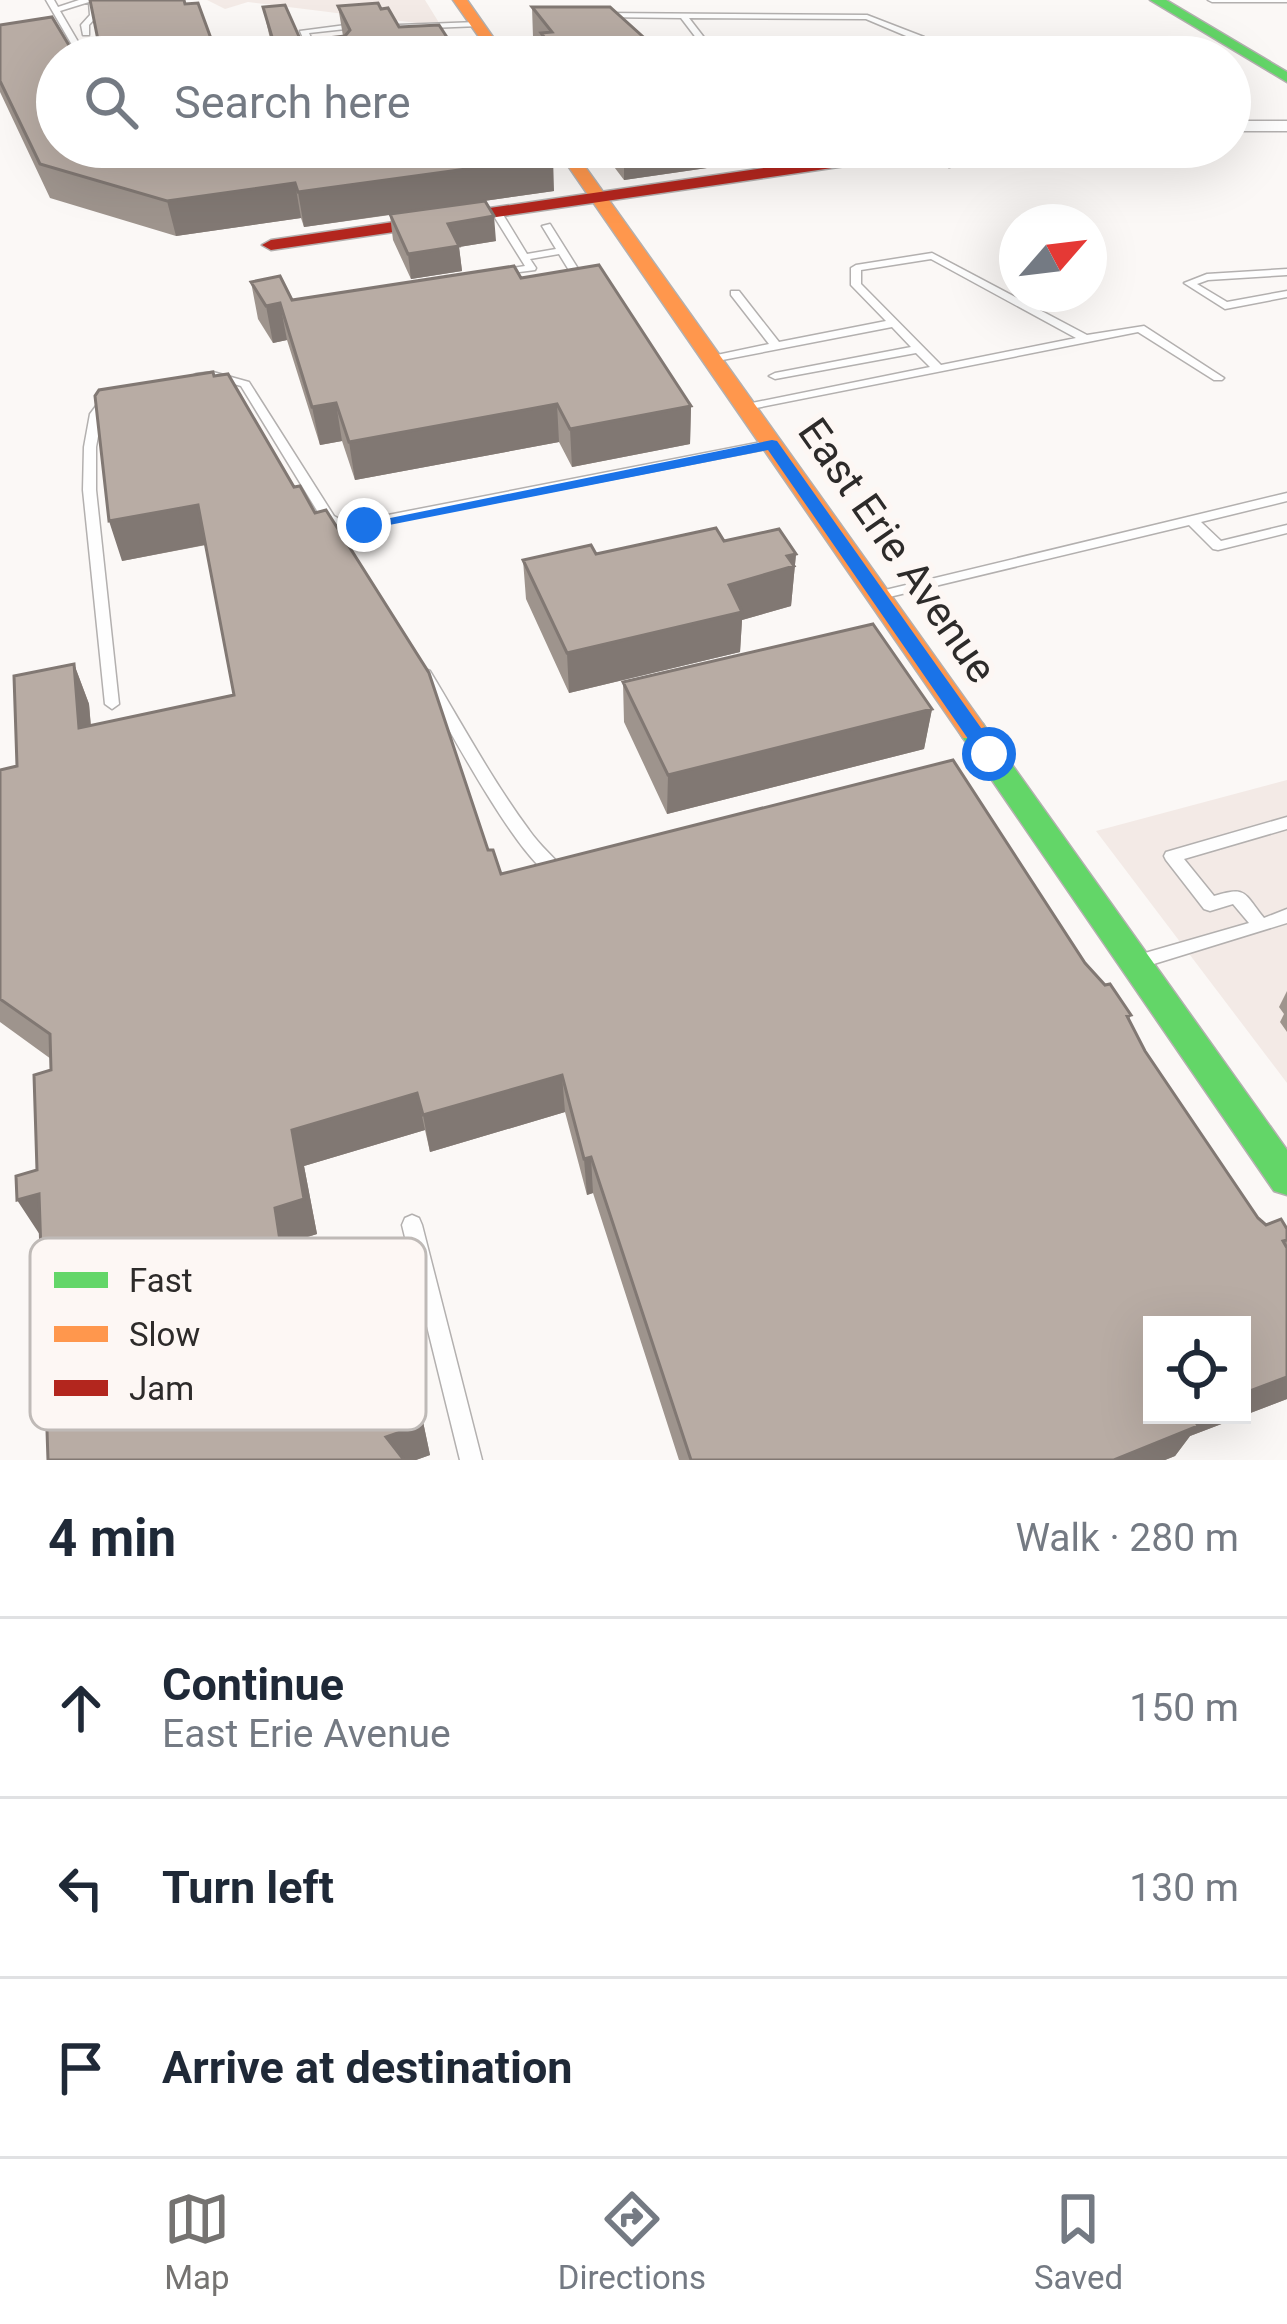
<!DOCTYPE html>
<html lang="en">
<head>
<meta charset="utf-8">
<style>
	:root { --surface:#fff; --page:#f6f6f7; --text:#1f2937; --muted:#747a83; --line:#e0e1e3; --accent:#757371 }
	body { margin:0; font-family:Roboto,sans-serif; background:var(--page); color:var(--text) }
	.controls { position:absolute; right:36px; bottom:36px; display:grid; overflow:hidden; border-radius:0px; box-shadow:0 12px 48px #0002 }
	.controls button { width:108px; height:108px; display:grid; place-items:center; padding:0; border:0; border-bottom:3px solid var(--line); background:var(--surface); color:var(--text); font:60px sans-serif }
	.compass { position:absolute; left:999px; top:204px; width:108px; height:108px; border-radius:50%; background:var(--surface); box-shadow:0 12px 48px #0002; rotate:62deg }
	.stop { position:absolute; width:36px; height:36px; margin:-27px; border:9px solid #1a73e8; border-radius:50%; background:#fff }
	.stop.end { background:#1a73e8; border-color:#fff; box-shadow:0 3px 12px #0008 }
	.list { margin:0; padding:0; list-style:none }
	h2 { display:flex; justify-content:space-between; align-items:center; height:156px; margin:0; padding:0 48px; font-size:51px }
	h2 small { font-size:39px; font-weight:400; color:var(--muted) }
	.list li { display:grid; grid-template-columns:78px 1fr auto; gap:36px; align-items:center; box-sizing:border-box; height:180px; padding:0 48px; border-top:3px solid var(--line) }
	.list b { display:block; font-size:45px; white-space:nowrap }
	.list p { margin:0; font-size:39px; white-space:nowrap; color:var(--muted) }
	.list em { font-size:39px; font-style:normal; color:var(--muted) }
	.icon { flex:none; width:66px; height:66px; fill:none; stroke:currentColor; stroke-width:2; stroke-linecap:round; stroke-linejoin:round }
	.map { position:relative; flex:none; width:1287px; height:1460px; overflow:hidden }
	.search { position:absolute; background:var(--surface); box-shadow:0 12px 48px #0002; left:36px; right:36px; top:36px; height:132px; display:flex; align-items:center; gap:30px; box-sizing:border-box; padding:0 42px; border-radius:66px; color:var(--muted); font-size:45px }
	.sheet { height:696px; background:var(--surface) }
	nav { display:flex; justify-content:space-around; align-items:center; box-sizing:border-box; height:168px; border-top:3px solid var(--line); background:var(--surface); font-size:33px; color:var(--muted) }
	nav a { display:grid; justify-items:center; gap:6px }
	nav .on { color:var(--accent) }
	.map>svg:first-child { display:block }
</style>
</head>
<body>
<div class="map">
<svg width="1287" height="1460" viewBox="0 0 1287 1460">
	<rect width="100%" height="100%" fill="#fbf8f6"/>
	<path fill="#f3eae6" d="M207,0H425L441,26L248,2L225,9Z
		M1287,780V1083L1096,831Z"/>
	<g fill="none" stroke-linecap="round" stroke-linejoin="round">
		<defs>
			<path id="lane" d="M46,0H54L58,7L79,0H96L98,15L89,25V35H83L81,25L90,15L89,2L60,11L87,57H79Z
				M1208,0H1287V2H1212Z
				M604,13L867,15L924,37L940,57H932L918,41L866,19L689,18L706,40L699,44L711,57H703L690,43L697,39L681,18L601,17Z
				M477,22L480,26L404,29L413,45L409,47L405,45L395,27L399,25Z
				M361,23L364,27L309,33L319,57H311L300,31Z
				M491,38L492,40L488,42L431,48L427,46Z
				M672,46H678L688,57H680L671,48Z
				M1070,52H1073L1076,57H1068L1066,54Z
				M790,147H799L816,165V169H810Z
				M926,147H932L951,161L971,158L960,147H969L983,159L949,167L926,151Z
				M497,210L502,213L527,254L556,249L542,226L550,224L587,283L586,285H578L559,254L530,259L536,268L535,270L495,275V271L525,266L492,213Z
				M932,253L1087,335L1144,326L1224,378L1222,380H1214L1138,332L746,410L742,409V405L930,367L916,353L775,379L769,376L775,373L911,347L892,327L712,362L706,359L712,356L769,344L731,295V291H739L779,342L886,321L851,285V268L856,265ZM931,259L1076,338L941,365L861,284V270Z
				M1287,269V275L1208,280L1197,284L1227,302L1287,291V297L1225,309L1184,283L1207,274Z
				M213,372L249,382L334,516L347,523L772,440L778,444L772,448L345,531L324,522L241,386L213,378L196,380L190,377L196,374Z
				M109,393L115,396L102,414L96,447V490L119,704L112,709L105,704L83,490L84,447L90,414L105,394Z
				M1287,493V501L1201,522L1221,541L1287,525V533L1218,550L1213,549L1189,525L881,599L874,595L881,591Z
				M425,669L430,671C462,724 492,780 529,830C540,846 555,858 566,872L564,877C561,877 558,878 555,877C522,869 438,709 418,674Z
				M1287,817V829L1184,859L1214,896C1247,886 1243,892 1264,918L1287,909V923L1144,967L1138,965L1135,960L1138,955L1249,923L1233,904L1210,911L1204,909L1166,860L1164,856L1166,852Z
				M412,1215L419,1218L422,1225L482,1460H460L402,1225L405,1218Z"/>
			<path id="street" d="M1230,121H1287V131H1230Z"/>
			<path id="fast" d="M1150,0H1166L1287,72V82Z
				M973,721L983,724L1287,1150V1195L1274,1191L963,738L959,731Z"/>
			<path id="slow" d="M453,0H467L507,57H493Z
				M555,147H571L983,724L987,731L983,738H963Z"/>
			<path id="jam" d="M908,147H949L941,152L271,250L262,245L271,240Z"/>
		</defs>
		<use href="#lane" stroke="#b3b0af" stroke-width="3"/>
		<use href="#street" stroke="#b3b0af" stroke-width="3"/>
		<use href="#fast" stroke="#b3b0af" stroke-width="3"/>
		<use href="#slow" stroke="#b3b0af" stroke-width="3"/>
		<use href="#jam" stroke="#b3b0af" stroke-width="3"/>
		<use href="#lane" fill="#fefefe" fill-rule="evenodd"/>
		<use href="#street" fill="#fefefe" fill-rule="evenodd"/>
		<use href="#fast" fill="#63d668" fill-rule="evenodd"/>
		<use href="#slow" fill="#ff974d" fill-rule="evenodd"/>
		<use href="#jam" fill="#b3261e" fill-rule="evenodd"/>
	</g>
	<path fill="#9e948d" d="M338,6L381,9L399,27L455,57H274L263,7L301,41L343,36Z
		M532,7L650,43L678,57H542V48L533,37Z
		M0,25L57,147L554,191L434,208L496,241L459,247L462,271L411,279L393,240L390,215L304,227L301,218L176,236L50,198L0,92Z
		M599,147H771L770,159L624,180Z
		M521,278L691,406L690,444L572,467L559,442L355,480L342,441L320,445L287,340L273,343L258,319L251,282L292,300Z
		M214,376L501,874L1085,963L1131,1015L1129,1020L1145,1051L1258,1218L1266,1225L1287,1229V1399L1190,1436L1175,1456L1165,1460H679L593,1193L587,1195L565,1112L430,1152L425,1130L304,1166L317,1234L288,1243L291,1258L335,1282L336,1291L365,1282L374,1310L395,1303L405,1336L430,1455L416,1460H48L37,1170L51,1070V1059L0,1022V770L17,766L74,664L89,704L91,726L234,695L206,545L122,561Z
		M724,541L796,554L791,606L742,620L740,652L569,693L526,599L523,560Z
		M623,682L932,709L924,749L667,814L624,722Z
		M1287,991V1032L1280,1022L1284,1014L1279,1007Z"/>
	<path fill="#817873" d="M213,44L216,57H158L194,46Z
		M138,46L140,57H101L100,50Z
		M454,48L455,57H416Z
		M624,147H771L770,159L624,180Z
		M553,157L554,191L304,227L298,192Z
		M295,183L301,218L176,236L167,201Z
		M494,216L496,241L459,247L462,271L411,279L408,254L448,224Z
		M280,303L287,340L273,343L266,306Z
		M336,403L342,441L320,445L312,407Z
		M557,404L559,442L355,480L349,442Z
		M691,406L690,444L572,467L570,429Z
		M198,505L209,544L122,561L109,521Z
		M796,554L791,606L742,620L740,652L569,693L567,653L729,585L787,556Z
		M74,664L89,704L94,768L79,728Z
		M932,709L924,749L667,814L668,775Z
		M562,1075L565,1112L430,1152L423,1115Z
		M417,1093L425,1130L304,1166L317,1234L288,1243L296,1294L283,1260L275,1208L292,1130Z
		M591,1157L593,1193L587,1195L584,1159Z
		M39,1194L40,1235L17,1200Z
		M323,1248L335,1282L343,1326L331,1293Z
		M395,1303L405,1336L430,1455L416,1460H394L386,1437Z
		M1287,1377V1399L1190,1436L1175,1456L1165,1460H1114L1190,1415H1242V1394Z"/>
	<path fill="#b8aca4" stroke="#817873" stroke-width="3" d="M90,0H184L185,4L198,3L213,44L194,46L196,52L158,57H141L138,46L100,50Z
		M378,3L381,9L388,8L399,27L439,25L454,48L416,57H278L263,7L285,5L301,41L345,36L350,30L338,6Z
		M532,7H610L650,43L664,41L678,57H571L567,51L556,53L541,33L552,32Z
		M52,17L76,57H57V147H546L553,157L298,192L295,183L167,201L40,164L0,81V25Z
		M485,201L494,216L448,224L459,246L408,254L390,214Z
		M599,265L691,406L570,429L557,404L349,442L336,403L312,407L280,303L266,306L251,282L280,276L292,300L514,266L521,278Z
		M213,372L214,376L228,374L294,487L300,486L315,513L326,510L429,673L488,850H493L501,874L953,760L1085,963L1105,985L1110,984L1131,1015L1127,1016L1145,1051L1258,1218L1266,1225L1281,1219L1287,1229V1240L1283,1241L1287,1248V1377L1242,1394V1325H1152V1415H1192L1198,1426L1114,1460H691L591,1157L584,1159L562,1075L423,1115L417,1093L292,1130L304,1199L275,1208L283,1260L323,1248L331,1293L365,1282L371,1310L395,1303L421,1425L386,1437L404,1460H48L39,1194L17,1200L16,1176L37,1170L34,1075L51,1070L50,1034L0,999V770L17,766L14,676L74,664L79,728L234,695L198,505L109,521L95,396L99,390Z
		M716,528L724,541L779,529L796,554L787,556L794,566L729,585L742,612L567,653L523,560L591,545L596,554Z
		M873,624L932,709L668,775L623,682Z"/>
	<path fill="#1a73e8" d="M772,440L777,441L996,749V759H982L768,450L364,530L356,525Z"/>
	<g text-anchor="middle" stroke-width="12" stroke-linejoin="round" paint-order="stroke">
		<g font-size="42" fill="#2d2b2a" stroke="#fdf7f4">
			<text transform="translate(898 550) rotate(55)" y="15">East Erie Avenue</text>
		</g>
	</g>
	<rect x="30" y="1238" width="396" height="192" rx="18" fill="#fdf7f4" stroke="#bfbab7" stroke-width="3"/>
	<rect x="54" y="1272" width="54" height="16" fill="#63d668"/>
	<rect x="54" y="1326" width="54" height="16" fill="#ff974d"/>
	<rect x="54" y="1380" width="54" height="16" fill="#b3261e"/>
	<g font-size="33" fill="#2d2b2a">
		<text x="129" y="1292">Fast</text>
		<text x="129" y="1346">Slow</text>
		<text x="129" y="1400">Jam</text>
	</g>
</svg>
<div class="controls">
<button><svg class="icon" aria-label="locate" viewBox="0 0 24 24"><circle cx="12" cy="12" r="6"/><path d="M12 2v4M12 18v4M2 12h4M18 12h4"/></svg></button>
</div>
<svg class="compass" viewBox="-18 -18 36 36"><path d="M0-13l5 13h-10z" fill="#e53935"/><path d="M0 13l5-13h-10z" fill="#747a83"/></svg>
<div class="stop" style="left:989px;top:754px"></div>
<div class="stop end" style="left:364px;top:525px"></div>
<div class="search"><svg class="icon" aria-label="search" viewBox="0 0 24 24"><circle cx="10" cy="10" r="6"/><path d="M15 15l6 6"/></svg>Search here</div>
</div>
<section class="sheet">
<h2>4 min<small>Walk · 280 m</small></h2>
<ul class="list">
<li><svg class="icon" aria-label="ahead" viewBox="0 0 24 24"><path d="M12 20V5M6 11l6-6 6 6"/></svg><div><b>Continue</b><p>East Erie Avenue</p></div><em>150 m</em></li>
<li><svg class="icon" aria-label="left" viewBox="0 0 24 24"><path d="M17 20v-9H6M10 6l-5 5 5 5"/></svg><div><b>Turn left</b></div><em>130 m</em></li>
<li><svg class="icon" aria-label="arrive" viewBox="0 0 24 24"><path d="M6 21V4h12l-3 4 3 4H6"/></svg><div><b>Arrive at destination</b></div></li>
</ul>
</section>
<nav>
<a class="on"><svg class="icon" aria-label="map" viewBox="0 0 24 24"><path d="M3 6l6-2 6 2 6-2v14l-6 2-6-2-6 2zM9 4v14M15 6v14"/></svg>Map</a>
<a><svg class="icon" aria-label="directions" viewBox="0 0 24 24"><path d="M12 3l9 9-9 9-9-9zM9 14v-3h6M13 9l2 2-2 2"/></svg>Directions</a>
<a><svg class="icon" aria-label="saved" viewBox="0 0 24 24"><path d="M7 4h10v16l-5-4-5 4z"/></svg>Saved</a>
</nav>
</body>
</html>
